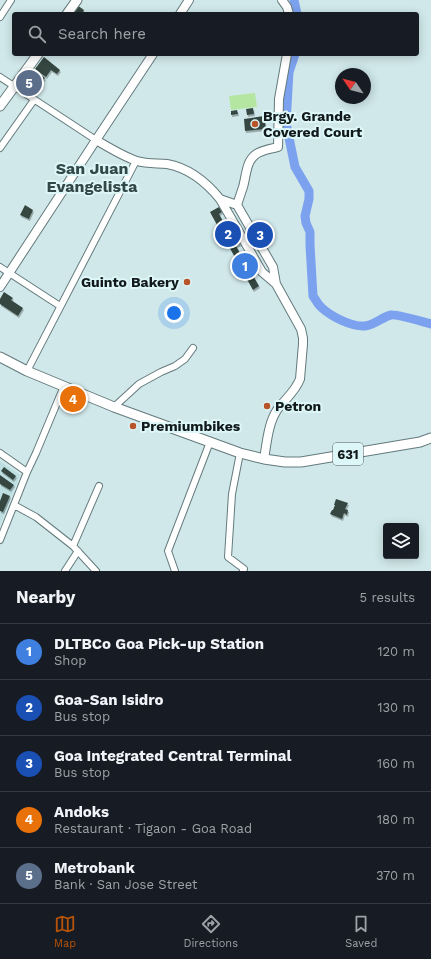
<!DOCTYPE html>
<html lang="en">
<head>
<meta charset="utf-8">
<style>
	:root { --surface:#171b24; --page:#242831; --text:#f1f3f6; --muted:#9ea1a6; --line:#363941; --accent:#b45309 }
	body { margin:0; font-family:"Work Sans",sans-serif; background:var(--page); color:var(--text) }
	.controls { position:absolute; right:12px; bottom:12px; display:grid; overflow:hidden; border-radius:4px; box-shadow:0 2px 10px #0003 }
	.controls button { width:36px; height:36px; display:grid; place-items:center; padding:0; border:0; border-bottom:1px solid var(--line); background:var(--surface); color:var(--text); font:20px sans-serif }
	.compass { position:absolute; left:335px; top:68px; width:36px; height:36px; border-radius:50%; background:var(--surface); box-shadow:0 2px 10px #0003; rotate:305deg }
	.you { position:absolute; left:174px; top:313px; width:14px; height:14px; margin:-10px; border:3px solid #fff; border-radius:50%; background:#1a73e8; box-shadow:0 0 0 6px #1a73e833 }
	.badge { display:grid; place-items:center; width:26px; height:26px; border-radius:50%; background:var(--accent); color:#fff; font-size:13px; font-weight:700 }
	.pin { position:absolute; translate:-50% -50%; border:2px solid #fff; box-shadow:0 1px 4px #0006 }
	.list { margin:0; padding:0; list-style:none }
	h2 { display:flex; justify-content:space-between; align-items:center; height:52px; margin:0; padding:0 16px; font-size:17px }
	h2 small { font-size:13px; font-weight:400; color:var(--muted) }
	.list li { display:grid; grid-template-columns:26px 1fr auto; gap:12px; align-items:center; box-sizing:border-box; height:56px; padding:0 16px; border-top:1px solid var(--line) }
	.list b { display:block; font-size:15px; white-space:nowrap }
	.list p { margin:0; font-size:13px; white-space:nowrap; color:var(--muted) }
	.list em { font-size:13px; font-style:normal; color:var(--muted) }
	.icon { flex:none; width:22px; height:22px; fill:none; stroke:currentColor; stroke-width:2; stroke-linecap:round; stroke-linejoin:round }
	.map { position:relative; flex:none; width:431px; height:571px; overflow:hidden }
	.search { position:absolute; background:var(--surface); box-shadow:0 2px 10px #0003; left:12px; right:12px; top:12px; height:44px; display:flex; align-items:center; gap:10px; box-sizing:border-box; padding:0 14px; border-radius:4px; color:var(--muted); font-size:15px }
	.sheet { height:332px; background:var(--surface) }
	nav { display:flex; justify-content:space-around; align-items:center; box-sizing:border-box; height:56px; border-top:1px solid var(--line); background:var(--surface); font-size:11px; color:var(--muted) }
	nav a { display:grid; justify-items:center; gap:2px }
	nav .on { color:var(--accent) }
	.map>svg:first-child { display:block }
</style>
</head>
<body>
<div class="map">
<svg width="431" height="571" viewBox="0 0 431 571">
	<defs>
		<filter id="shadow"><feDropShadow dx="1" dy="2" stdDeviation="0" flood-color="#0004"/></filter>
	</defs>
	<rect width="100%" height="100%" fill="#d0e8ea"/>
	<path fill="#bddfe1" d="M0,461L20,475L0,525Z"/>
	<path fill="#b4e6a1" d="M255,93L257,107L231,110L229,96Z"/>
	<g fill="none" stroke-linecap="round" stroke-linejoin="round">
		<path stroke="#7ca1ee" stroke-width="9" d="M294,0L297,14
			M295,54L289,72L286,123L295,167L309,191V199L305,216L306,223L310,232V245L313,296C316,300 318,305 322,308C332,317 352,327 365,326C375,325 382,317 391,315C396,314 424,322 431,324"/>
	</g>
	<path fill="#354740" filter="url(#shadow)" d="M77,5L84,10L82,14H71Z
		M44,57L60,70L57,74L51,70L46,77L35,69Z
		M35,70L45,78L39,85L41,86L34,96L22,87Z
		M253,108L254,114L247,115L246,109Z
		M237,110L238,114L231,115V111Z
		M264,116L266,129L245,131L244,119Z
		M25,205L33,210L29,219L20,215Z
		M219,207L222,212L219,214L234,241L237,239L240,244L236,246L259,286L253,290L210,212Z
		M4,292L13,298L11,300L23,308L18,316L0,304V299Z
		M4,467L16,476L13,480L1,471Z
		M0,475L14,485L10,490L0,484Z
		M3,493L10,496L3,512L0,511V501Z
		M336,499L348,503L345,509L348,510L347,515L344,513L342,519L330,514L332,510H333L335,505H334Z"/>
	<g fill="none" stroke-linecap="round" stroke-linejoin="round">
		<defs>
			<path id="street" d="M0,17L11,0
				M0,77L96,140
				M0,148L34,100
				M0,267L60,306
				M27,371L136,161
				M114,407L139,384L161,372L175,366L185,359L193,348
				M0,453L27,472
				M240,453L232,494L228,557L244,569L243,571
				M14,505L36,517L73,546L96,571
				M0,540L27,472L36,453L64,386
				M73,546L99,486
				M65,571L78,551
				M175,571L168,551L210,442"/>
			<path id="secondary" d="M282,0L287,7L289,14
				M180,14L189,0
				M96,140C108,147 124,157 137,161C147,164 157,163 167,164C189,168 207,183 220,199L262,272L276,284L301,329L303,338V344L300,379C295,392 285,399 277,410C268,424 267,442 264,459
				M220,199L237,205L273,267L276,284
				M237,205C239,199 241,193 243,187C246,177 246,162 255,155C261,150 271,149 278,147L279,99L287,54
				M0,287L96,140L153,54"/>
			<path id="primary" d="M67,14L77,0
				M0,106L38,54
				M0,357L27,371L114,407L240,453L264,459L285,462H301L420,442L431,438"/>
		</defs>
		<use href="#street" stroke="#647a7c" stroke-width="8"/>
		<use href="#secondary" stroke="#647a7c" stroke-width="10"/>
		<use href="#primary" stroke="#647a7c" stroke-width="11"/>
		<use href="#street" stroke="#fff" stroke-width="6"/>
		<use href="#secondary" stroke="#fff" stroke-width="8"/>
		<use href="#primary" stroke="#fff" stroke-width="9"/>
	</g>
	<g fill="#b95328" stroke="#ddf6f7" stroke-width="1.5">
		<circle cx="255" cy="124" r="4"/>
		<circle cx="187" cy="282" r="4"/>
		<circle cx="267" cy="406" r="4"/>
		<circle cx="133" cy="426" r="4"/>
	</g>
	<g text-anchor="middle" stroke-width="4" stroke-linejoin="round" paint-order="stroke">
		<rect fill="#ddf6f7" stroke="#4e5b5c" stroke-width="1" x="333" y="443" width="30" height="22" rx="3"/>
		<g font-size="13" font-weight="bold" fill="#11191a">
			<text x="348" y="459">631</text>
		</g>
		<g font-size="14" font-weight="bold" fill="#11191a" stroke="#ddf6f7" text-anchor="start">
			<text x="263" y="121">Brgy. Grande<tspan x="263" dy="16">Covered Court</tspan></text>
			<text x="179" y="287" text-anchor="end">Guinto Bakery</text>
			<text x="275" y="411">Petron</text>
			<text x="141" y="431">Premiumbikes</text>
		</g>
		<g font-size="16" font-weight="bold" fill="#324748" stroke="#ddf6f7">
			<text x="92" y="174">San Juan<tspan x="92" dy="18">Evangelista</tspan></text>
		</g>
	</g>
</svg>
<div class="controls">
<button><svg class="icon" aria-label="layers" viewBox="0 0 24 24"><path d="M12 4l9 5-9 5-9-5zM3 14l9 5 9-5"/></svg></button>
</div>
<svg class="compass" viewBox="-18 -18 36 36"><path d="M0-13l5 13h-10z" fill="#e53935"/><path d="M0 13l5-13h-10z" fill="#9ea1a6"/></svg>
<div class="you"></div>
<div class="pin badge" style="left:245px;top:266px;background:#3f7fe0">1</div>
<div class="pin badge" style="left:228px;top:234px;background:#1a4fb4">2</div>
<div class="pin badge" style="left:260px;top:235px;background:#1a4fb4">3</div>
<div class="pin badge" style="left:73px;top:399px;background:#e8710a">4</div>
<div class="pin badge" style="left:29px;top:83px;background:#5c6f8a">5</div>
<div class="search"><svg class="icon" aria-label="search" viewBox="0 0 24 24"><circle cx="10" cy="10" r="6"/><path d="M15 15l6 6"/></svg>Search here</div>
</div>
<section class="sheet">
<h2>Nearby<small>5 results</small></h2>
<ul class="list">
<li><span class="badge" style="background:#3f7fe0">1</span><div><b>DLTBCo Goa Pick-up Station</b><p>Shop</p></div><em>120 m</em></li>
<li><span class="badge" style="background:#1a4fb4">2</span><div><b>Goa-San Isidro</b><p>Bus stop</p></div><em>130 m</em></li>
<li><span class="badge" style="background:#1a4fb4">3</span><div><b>Goa Integrated Central Terminal</b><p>Bus stop</p></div><em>160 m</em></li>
<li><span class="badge" style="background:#e8710a">4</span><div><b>Andoks</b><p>Restaurant · Tigaon - Goa Road</p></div><em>180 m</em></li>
<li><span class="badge" style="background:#5c6f8a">5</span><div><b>Metrobank</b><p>Bank · San Jose Street</p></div><em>370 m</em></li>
</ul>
</section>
<nav>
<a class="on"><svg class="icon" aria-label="map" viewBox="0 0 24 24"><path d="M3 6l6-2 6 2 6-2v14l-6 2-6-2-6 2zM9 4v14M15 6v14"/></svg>Map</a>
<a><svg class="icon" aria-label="directions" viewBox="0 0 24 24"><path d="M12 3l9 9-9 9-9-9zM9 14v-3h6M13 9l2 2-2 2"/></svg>Directions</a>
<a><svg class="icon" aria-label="saved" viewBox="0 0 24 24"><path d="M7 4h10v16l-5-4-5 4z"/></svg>Saved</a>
</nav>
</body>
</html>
